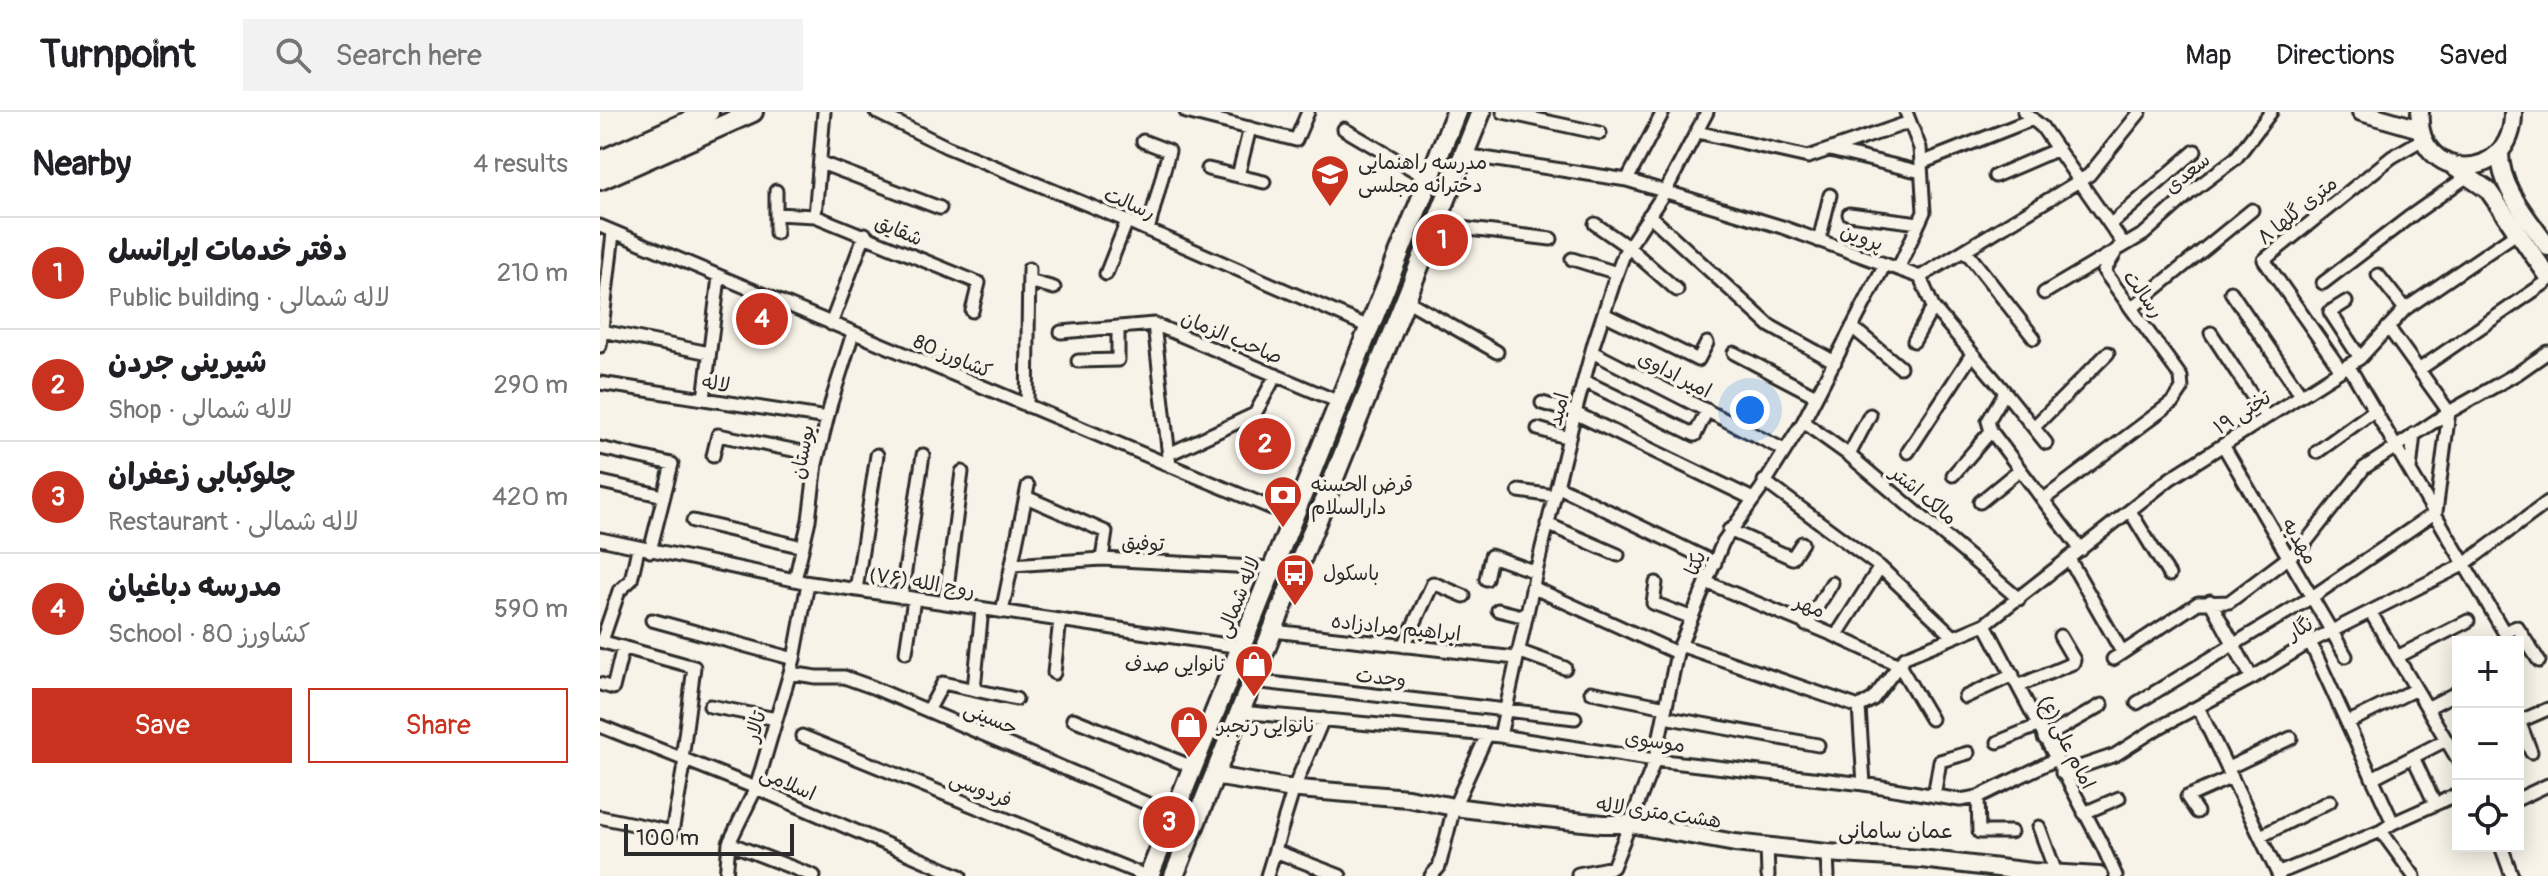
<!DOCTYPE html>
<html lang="en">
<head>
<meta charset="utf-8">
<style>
	:root { --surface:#fff; --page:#f2f2f2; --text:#202124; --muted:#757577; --line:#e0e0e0; --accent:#c8321e }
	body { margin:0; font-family:Pangolin,"Playpen Sans Arabic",sans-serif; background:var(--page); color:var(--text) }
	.controls { position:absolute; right:24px; bottom:24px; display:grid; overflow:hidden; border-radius:0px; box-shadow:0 4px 20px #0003 }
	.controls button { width:72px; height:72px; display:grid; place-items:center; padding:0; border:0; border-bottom:2px solid var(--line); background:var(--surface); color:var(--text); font:40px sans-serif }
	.scale { position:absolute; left:24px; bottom:20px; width:170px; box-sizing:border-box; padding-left:8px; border:4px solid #2b2b2b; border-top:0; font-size:22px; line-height:28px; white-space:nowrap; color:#2b2b2b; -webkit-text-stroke:6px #f7f3e8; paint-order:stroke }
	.you { position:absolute; left:1150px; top:298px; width:28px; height:28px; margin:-20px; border:6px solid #fff; border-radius:50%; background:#1a73e8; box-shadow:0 0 0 12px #1a73e833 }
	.badge { display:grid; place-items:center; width:52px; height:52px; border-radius:50%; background:var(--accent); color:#fff; font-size:26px; font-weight:700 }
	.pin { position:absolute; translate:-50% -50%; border:4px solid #fff; box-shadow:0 2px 8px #0006 }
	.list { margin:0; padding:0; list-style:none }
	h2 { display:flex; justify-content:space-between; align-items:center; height:104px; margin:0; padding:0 32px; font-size:34px }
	h2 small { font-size:26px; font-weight:400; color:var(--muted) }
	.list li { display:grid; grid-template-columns:52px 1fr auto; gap:24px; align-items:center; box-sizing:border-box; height:112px; padding:0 32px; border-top:2px solid var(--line) }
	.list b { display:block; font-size:30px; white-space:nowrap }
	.list p { margin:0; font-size:26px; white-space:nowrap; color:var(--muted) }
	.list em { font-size:26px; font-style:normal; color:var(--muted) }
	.actions { display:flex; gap:16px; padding:24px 32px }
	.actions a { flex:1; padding:18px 0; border:2px solid var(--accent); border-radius:0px; text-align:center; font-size:28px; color:var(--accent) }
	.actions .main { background:var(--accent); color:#fff }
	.icon { flex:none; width:44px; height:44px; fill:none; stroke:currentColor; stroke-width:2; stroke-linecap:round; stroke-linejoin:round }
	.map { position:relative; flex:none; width:1948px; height:764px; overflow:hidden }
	header { display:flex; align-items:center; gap:48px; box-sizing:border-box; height:112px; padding:0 40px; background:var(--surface); border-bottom:2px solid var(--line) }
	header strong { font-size:38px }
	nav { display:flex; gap:44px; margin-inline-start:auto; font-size:28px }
	.search { width:560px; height:72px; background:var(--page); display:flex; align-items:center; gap:20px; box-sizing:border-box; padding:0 28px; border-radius:0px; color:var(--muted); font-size:30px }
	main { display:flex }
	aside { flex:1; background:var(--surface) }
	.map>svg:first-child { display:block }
</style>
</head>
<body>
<header>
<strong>Turnpoint</strong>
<div class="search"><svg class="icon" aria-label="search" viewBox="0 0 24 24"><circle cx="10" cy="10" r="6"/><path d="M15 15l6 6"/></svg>Search here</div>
<nav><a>Map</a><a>Directions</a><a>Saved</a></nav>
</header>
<main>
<aside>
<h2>Nearby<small>4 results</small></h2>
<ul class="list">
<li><span class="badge">1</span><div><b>دفتر خدمات ایرانسل</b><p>Public building · لاله شمالی</p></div><em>210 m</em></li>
<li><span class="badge">2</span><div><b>شیرینی جردن</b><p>Shop · لاله شمالی</p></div><em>290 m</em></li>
<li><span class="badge">3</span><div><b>چلوکبابی زعفران</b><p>Restaurant · لاله شمالی</p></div><em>420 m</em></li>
<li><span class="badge">4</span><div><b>مدرسه دباغیان</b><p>School · کشاورز 80</p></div><em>590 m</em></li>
</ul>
<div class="actions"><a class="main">Save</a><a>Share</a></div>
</aside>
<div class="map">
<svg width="1948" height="764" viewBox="0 0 1948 764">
	<rect width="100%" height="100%" fill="#f7f3e8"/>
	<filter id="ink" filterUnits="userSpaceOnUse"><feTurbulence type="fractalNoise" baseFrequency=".0125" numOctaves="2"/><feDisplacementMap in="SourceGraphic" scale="16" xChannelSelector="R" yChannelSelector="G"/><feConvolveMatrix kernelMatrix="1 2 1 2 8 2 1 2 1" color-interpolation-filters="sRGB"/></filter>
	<g filter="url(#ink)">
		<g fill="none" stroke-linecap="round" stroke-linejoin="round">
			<defs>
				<path id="street" d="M276,0L347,35L527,109L769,215
					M586,0L696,28L708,0
					M903,0L1000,21
					M1424,0L1442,15L1522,130L1504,159L1581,265L1582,277L1574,289L1444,387
					M744,17L829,67
					M1097,20L1208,45L1310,10
					M543,29L569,39L548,118
					M1230,38L1321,60
					M864,43L1027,68L1182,115L1320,165L1333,195L1405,280L1388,309L1391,319L1481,438
					M221,51L340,96
					M1321,51L1433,7
					M608,57L664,70
					M638,64L650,16
					M1395,64L1458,37
					M1027,68L1063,0
					M176,79V121
					M176,102L215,104L379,171L372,199
					M1249,102L1319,111
					M1049,103L1170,214L1235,250
					M215,104L224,0
					M995,112L1028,135L1077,178
					M836,113L951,127
					M1510,113L1595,39
					M0,114L693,405
					M1219,129L1230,83
					M1365,138L1434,226
					M972,147L1017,161
					M1298,157L1324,100L1320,36L1306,0
					M506,162L527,109
					M1778,163L1805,197
					M1320,165L1489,63L1540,0
					M429,169L454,176
					M1723,171L1808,106L1869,63
					M1631,180L1701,283
					M1444,181L1544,122L1591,80L1636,46L1671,0
					M806,188L897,240
					M1746,190L1730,200L1760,246
					M1532,196L1652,98
					M1004,202L1098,248L1107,231
					M231,212L265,122
					M554,212L570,354
					M1252,215L1300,255
					M2,219L109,241
					M461,220L554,212L739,290
					M1611,221L1666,305
					M1314,229L1333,195
					M0,234L13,121
					M992,240L1184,338
					M1134,241L1216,284
					M478,249L518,248V215
					M1748,253L1904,520L1917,515L1939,549
					M1820,257L1948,169
					M1741,258L1664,148L1792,45L1823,27
					M984,269L1095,323L1107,298
					M0,271L227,306
					M1405,280L1446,331
					M104,287L119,165
					M942,291L975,301L1153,387
					M427,294L429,157
					M1203,310L1249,343L1419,487
					M1435,314L1508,241
					M938,317L969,326
					M1623,333L1746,544
					M0,336L72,352L50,439
					M1308,340L1372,242
					M1717,340L1775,298
					M569,342L655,302L676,263
					M1249,343L1270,303
					M113,344L118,323L218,343
					M1810,358L1814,322
					M1353,363L1391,319
					M1164,369L1280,455L1354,525L1385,512L1571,366L1760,246L1805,197L1918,120
					M1,370L64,384
					M957,374L1115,451
					M919,379L954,384
					M426,385L506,420L502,447
					M1380,390L1419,358
					M1530,399L1569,463
					M93,409L203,435
					M947,412L1018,443
					M1129,418L1192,446L1202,431
					M0,427L204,470L641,535
					M1469,447L1522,540
					M412,453L502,447L673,456
					M886,467L891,444L936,460
					M195,468L209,408L216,352L231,291L253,221
					M1106,470L1236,524L1299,553L1331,607
					M1056,471L1053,491L1090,505
					M932,475L1077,541
					M256,478L277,343
					M301,485L323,343
					M1610,489L1652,566
					M345,491L362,360
					M898,498L926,505
					M402,500L428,374
					M1771,501L1858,648
					M52,508L194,547
					M1385,512L1503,735L1516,764
					M1206,513L1232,471
					M673,519L916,546
					M1236,524L1280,455
					M0,529L94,555L82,647
					M2,529L19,479L31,468L38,437
					M1710,530L1793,711
					M1080,533L1259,595
					M804,534L833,471L864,484
					M918,539L965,556
					M306,540L314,487
					M1797,545L1868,509
					M1513,547L1598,491L1629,490L1702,435L1764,356L1849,300L1918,261L1948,240
					M190,561L216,565H244L272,575L574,703
					M454,561L460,508
					M653,569L975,606
					M0,572L13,576L23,535
					M1418,574L1473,551L1474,548L1460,524
					M374,577L382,497
					M991,580L1066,595
					M1365,585L1413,563
					M1537,591L1712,485L1836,400L1849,300L1788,215
					M110,594L176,607
					M1598,595L1679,764
					M1827,596L1858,580
					M328,599L343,571L416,587
					M640,600L900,624L1055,648L1264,672L1360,688L1378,685L1456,647
					M1064,605L1218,633
					M473,607L593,655
					M1919,609L1931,640
					M1918,610L1948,597
					M1747,611L1816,577
					M0,614L156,676L360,764
					M202,624L546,764
					M900,624L936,460L975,301L994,231L1017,161L1024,142L1066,78L1107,0
					M1444,626L1502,593
					M1398,630L1437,614
					M1813,645L1835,692
					M1628,656L1691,626
					M1462,661L1515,643L1556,617L1652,566L1710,530L1863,453L1948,390
					M1772,666L1846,628
					M1264,672L1259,595L1273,587L1305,545L1354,525
					M1334,684L1340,649L1368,641
					M1378,685L1379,720H1411
					M1918,687L1948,673
					M1597,700L1587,685L1632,665
					M1484,701L1519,686
					M0,705L72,720L85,648
					M1439,715L1456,761
					M1781,719L1814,764
					M1661,724L1730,689
					M129,731L214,764
					M1167,734L1168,764
					M1901,734L1912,764
					M675,739L740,764
					M1227,741L1228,764
					M1679,761L1781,719L1793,711L1858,682
					M126,764L129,731L156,676L194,547L208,471
					M667,764L694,676L723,607
					M831,764L839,755L854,695L887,623
					M978,764V762L1013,755L1055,648L1077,541L1123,430L1161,377L1203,310L1285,152"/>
				<path id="secondary" d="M1761,0L1820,17
					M1820,0C1814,71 1914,74 1913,0
					M1900,41C1900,77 1929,107 1948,135
					M1854,55L1888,78L1948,164
					M614,664L687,676L808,686L854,695L935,705L1003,712H1030L1135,731L1227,741L1321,747L1432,760L1499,764"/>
				<path id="primary" d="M0,49L109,0
					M0,68L153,0
					M549,764L856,0
					M574,764L881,0"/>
			</defs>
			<use href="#street" stroke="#2b2b2b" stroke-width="17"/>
			<use href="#secondary" stroke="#2b2b2b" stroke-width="22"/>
			<use href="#primary" stroke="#2b2b2b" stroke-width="24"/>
			<use href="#street" stroke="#f7f3e8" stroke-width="11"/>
			<use href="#secondary" stroke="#f7f3e8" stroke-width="16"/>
			<use href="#primary" stroke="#f7f3e8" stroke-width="18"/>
		</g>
	</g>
	<defs>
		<symbol id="school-pin" viewBox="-11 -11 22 30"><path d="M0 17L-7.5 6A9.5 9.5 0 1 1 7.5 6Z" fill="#c8321e" stroke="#f7f3e8"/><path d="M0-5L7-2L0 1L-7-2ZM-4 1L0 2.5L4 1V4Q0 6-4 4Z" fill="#fff"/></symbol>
		<symbol id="bank-pin" viewBox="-11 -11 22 30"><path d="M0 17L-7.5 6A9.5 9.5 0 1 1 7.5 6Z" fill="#c8321e" stroke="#f7f3e8"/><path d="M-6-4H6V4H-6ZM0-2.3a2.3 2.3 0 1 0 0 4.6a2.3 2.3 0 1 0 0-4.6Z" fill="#fff"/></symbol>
		<symbol id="bus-pin" viewBox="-11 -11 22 30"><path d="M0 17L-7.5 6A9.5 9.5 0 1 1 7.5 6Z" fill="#c8321e" stroke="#f7f3e8"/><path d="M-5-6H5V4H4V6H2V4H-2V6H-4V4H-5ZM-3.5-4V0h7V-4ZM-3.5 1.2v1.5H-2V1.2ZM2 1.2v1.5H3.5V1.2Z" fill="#fff"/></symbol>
		<symbol id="shop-pin" viewBox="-11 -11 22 30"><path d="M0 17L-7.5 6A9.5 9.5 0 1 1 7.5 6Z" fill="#c8321e" stroke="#f7f3e8"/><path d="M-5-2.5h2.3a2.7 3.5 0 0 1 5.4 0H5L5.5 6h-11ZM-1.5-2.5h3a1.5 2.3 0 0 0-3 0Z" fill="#fff"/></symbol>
	</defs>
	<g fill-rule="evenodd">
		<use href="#school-pin" x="708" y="40" width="44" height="60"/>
		<use href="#bank-pin" x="661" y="361" width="44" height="60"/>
		<use href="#bus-pin" x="673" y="439" width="44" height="60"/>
		<use href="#shop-pin" x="632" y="530" width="44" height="60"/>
		<use href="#shop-pin" x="567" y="591" width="44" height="60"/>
	</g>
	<g text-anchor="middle" stroke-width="7" stroke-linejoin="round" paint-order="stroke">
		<g font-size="20" fill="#2b2b2b" stroke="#f7f3e8" text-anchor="start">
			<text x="758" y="57">مدرسه راهنمایی<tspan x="758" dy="23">دخترانه مجلسی</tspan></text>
			<text x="711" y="379">قرض الحسنه<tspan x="711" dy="23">دارالسلام</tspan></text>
			<text x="723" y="468">باسکول</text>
			<text x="626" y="559" text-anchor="end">نانوایی صدف</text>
			<text x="617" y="620">نانوایی رنجبر</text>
		</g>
		<g font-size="20" fill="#2b2b2b" stroke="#f7f3e8">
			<text transform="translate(1587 61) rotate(-39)" y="7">سعدی</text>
			<text transform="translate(530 91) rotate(23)" y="7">رسالت</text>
			<text transform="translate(1697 98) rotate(-39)" y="7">۸ متری گلها</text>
			<text transform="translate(299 118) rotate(23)" y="7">شقایق</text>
			<text transform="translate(1262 125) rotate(20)" y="7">پروین</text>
			<text transform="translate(1544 182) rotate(54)" y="7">رسالت</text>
			<text transform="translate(632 225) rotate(23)" y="7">صاحب الزمان</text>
			<text transform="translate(353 244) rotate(23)" y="7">کشاورز 80</text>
			<text transform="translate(1075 262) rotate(27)" y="7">امیر اداوی</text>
			<text transform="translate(116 271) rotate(9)" y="7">لاله</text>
			<text transform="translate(958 297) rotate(-75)" y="7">امید</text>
			<text transform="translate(1642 300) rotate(-33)" y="7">تختی ۱۹</text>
			<text transform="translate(202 340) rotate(-79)" y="7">بوستان</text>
			<text transform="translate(1324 383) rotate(40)" y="7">مالک اشتر</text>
			<text transform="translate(1700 429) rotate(59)" y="7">مهدیه</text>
			<text transform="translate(543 431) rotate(3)" y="7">توفیق</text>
			<text transform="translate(1095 451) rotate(-67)" y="7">یکتا</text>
			<text transform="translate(322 470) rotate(9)" y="7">روح الله (۷۶)</text>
			<text transform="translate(638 485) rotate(-68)" y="7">لاله شمالی</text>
			<text transform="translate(1210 494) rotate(22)" y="7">مهر</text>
			<text transform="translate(796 515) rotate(6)" y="7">ابراهیم مرادزاده</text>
			<text transform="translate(1700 516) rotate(-29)" y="7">نگار</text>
			<text transform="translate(781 565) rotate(6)" y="7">وحدت</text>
			<text transform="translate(391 606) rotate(23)" y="7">حسینی</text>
			<text transform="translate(155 614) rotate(-74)" y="7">تالار</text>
			<text transform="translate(1055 629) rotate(8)" y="7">موسوی</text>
			<text transform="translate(1467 630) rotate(63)" y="7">امام علی (ع)</text>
			<text transform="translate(188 671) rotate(23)" y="7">اسلامی</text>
			<text transform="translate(381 677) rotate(22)" y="7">فردوسی</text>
			<text transform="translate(1059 700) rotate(8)" y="7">هشت متری لاله</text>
		</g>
		<g font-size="22" fill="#2b2b2b" stroke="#f7f3e8">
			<text x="1296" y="726">عمان سامانی</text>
		</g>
	</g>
</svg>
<div class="controls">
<button>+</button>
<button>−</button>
<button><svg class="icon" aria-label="locate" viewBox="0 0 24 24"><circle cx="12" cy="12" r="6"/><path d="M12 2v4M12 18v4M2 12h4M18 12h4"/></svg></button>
</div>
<div class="scale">100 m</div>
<div class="you"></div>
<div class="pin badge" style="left:842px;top:128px">1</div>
<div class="pin badge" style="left:665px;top:332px">2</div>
<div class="pin badge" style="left:569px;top:710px">3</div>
<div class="pin badge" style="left:162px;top:207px">4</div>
</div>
</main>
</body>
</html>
